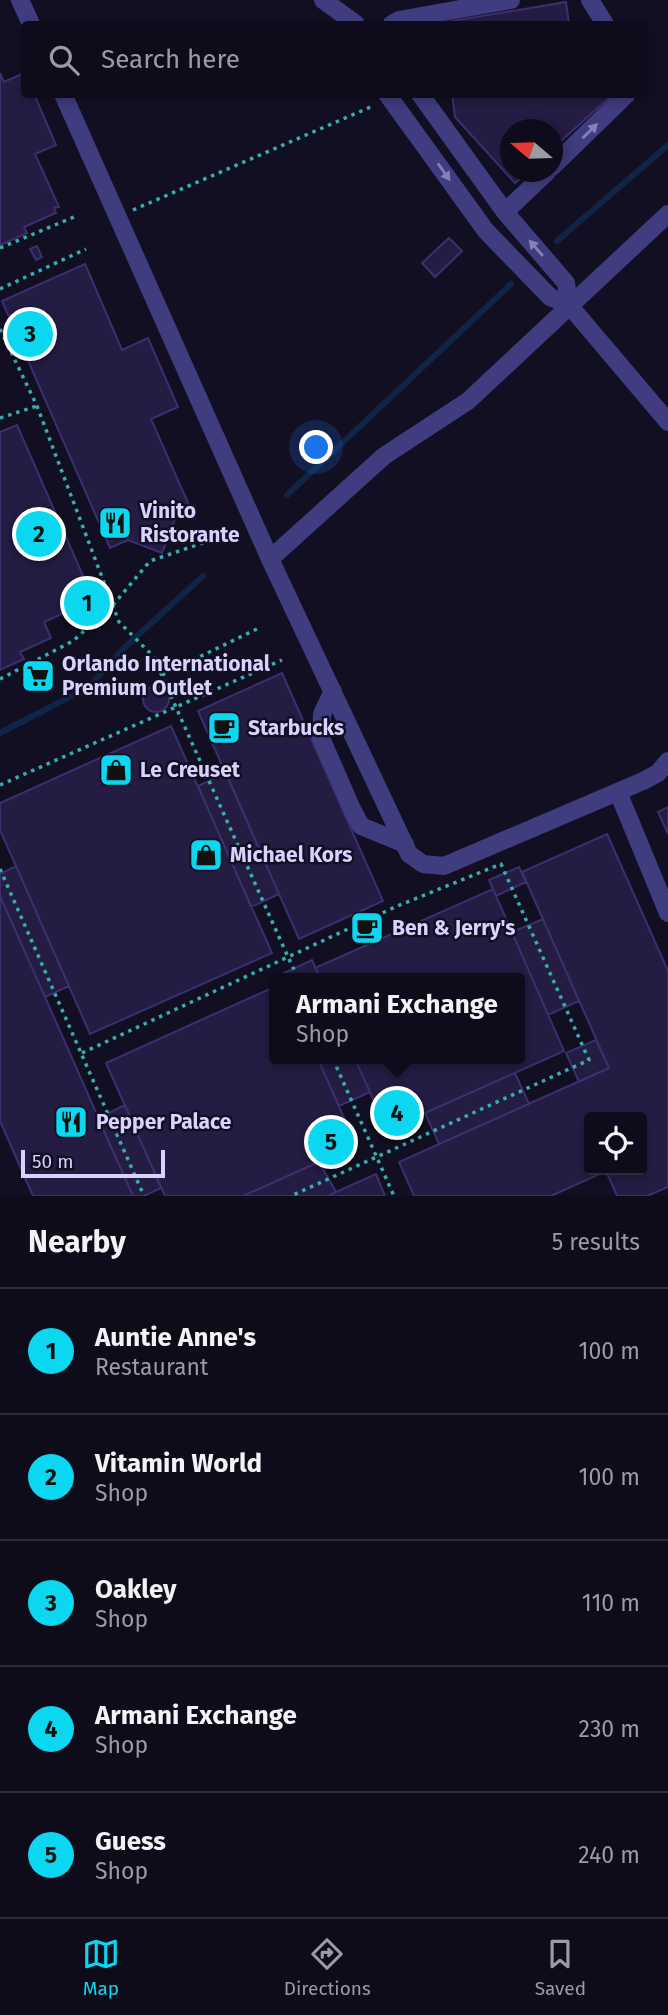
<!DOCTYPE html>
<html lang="en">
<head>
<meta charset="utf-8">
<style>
	:root { --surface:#0e0b1a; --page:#1c1927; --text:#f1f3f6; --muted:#9b9ba2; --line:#2e2b39; --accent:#0bd8f0 }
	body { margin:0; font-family:"Fira Sans",sans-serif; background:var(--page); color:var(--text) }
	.controls { position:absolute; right:21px; bottom:21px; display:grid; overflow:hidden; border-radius:7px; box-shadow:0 4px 10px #0003 }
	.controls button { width:63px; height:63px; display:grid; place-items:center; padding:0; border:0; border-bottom:2px solid var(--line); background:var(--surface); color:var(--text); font:35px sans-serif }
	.compass { position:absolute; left:500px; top:119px; width:63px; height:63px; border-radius:50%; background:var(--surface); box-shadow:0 4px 10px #0003; rotate:289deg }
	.scale { position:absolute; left:21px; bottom:18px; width:144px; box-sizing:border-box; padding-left:7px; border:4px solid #d8d3fd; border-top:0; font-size:19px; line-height:24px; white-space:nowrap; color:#d8d3fd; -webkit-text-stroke:5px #130f23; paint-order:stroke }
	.you { position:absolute; left:317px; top:448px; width:24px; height:24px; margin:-18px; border:5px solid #fff; border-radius:50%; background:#1a73e8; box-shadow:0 0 0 10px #1a73e833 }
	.badge { display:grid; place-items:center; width:46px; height:46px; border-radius:50%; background:var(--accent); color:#111; font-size:23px; font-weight:700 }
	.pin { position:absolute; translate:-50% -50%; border:4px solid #fff; box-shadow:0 2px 7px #0006 }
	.popup { position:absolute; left:269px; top:973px; width:256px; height:91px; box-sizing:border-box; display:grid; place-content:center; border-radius:7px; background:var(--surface); filter:drop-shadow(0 2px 5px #0005); font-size:23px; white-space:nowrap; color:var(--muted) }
	.popup b { font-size:26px; color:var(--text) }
	.popup::after { content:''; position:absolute; left:50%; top:100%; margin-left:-14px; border:14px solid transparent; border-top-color:var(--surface) }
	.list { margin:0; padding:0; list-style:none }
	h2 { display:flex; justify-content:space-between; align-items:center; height:91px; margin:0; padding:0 28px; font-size:30px }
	h2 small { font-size:23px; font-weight:400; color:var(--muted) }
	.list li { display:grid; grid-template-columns:46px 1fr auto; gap:21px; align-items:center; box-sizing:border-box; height:126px; padding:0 28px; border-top:2px solid var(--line) }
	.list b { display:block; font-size:26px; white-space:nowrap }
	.list p { margin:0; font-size:23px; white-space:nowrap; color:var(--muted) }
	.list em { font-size:23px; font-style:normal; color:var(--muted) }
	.icon { flex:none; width:38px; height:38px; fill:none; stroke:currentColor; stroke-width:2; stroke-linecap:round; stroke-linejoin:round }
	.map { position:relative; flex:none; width:668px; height:1196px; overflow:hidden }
	.search { position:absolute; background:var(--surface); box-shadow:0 4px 10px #0003; left:21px; right:21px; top:21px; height:77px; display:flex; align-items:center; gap:18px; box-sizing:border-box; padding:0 24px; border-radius:7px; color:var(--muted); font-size:26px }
	.sheet { height:721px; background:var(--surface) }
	nav { display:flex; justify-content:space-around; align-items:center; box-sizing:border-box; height:98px; border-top:2px solid var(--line); background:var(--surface); font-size:19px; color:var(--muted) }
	nav a { display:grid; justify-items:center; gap:4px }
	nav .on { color:var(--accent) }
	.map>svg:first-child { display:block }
</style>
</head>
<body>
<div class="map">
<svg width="668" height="1196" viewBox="0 0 668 1196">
	<rect width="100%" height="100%" fill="#130f23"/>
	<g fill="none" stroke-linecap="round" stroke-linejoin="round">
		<path stroke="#102446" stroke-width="6" d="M557,241L668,145
			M287,495L511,284
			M0,733L89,687L124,648L203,576"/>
	</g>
	<path fill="#241c43" stroke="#3c2f6e" stroke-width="2" fill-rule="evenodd" d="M566,2L569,24H440V23Z
		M0,73L4,82L24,73V94H34L56,145L35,154L59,207L54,208L56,213L24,227L27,233L0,245Z
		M452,94H610L611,96L552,149V130H510V172H528L515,183L455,117Z
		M449,238L462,251L435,277L422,263Z
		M37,246L42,257L36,260L30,249Z
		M85,264L122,350L148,338L178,407L151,419L192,512L175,519L162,553L128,540L110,548L2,301Z
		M17,425L98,610L80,618L75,608L44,622L51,638L20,652L24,659L0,670V432Z
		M282,673L383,901L299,939L198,711Z
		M143 699a13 13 0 1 1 26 0a13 13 0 1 1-26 0Z
		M171,726L272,953L90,1034L0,830V803Z
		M226,773L279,894L251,907L198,786Z
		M668,807V834L658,812Z
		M607,834L668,971V1187L647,1196H617L606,1171L551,1196H414L399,1162L609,1068L522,872ZM589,1117H642V1170H589Z
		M16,866L69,986L45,997L0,896V874Z
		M519,867L526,882L496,896L489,880Z
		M493,889L564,1051L387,1130L355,1059H520V978H320L315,968Z
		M0,896L45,997L133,1196H33L0,1121Z
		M543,919L579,1001L548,1015L512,932Z
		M373,922L376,927L360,934L358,928Z
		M312,960L318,974L308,978H282L280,975Z
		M274,987V1059H318L356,1145L243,1196H165L106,1063Z
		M596,1040L609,1068L579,1082L566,1053Z
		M318,1059H355L370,1092L339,1106Z
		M515,1073L529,1104L439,1144L425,1113Z
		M125,1105L161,1188L144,1196H133L98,1118Z
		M319,1162L336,1192L328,1196H243Z
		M376,1174L385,1196H328L336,1192Z"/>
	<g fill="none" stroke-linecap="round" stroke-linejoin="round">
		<path stroke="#35afa9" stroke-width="3.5" stroke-dasharray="3.5 5" stroke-linecap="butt" d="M133,210L373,106
			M0,248L74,217
			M0,289L86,249
			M0,329L37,406L119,622L153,656L288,957L395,907L501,864L589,1060L291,1196
			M0,418L37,406
			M162,675L261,627
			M0,679L73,641L113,605L150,561L220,537
			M0,785L282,660
			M0,869L144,1196
			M82,1053L288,957L298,978
			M333,1059L394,1196"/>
		<path stroke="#3f3c7f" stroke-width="18" d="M20,0L31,24
			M323,0L356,24
			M590,0L605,24
			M392,24L399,20L511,0
			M63,94L270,559L409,854L423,864L444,866L643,781L658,773L668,761
			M387,94L486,231L550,297L569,305L668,422
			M420,94L505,212L566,283L569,305
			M552,167L627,94
			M505,212L547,172
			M270,559L384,456L468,401L668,214
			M333,691L322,714L321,738L352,809L361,826L405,844
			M618,792L668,913"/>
	</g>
	<defs><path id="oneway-solid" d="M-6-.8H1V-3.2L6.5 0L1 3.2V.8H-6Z" transform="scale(1.75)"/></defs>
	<g fill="#8480b8">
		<use href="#oneway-solid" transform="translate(590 131) rotate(-44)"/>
		<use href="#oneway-solid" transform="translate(444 172) rotate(55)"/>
		<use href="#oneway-solid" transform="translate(536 248) rotate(-131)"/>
	</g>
	<defs>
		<symbol id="restaurant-square" viewBox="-11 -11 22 22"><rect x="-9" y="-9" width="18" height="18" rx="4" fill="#0bd8f0" stroke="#130f23"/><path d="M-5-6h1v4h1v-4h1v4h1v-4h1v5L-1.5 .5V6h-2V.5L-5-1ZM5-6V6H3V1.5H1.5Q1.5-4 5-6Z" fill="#111"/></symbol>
		<symbol id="supermarket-square" viewBox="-11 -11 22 22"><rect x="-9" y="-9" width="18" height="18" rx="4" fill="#0bd8f0" stroke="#130f23"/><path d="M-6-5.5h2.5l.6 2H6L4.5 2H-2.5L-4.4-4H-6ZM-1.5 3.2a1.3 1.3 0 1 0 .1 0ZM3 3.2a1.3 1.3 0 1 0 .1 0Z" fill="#111"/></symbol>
		<symbol id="cafe-square" viewBox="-11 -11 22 22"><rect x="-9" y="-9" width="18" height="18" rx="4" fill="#0bd8f0" stroke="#130f23"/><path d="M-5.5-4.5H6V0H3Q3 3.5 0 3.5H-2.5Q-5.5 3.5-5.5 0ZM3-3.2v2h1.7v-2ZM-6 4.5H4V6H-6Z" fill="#111"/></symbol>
		<symbol id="shop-square" viewBox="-11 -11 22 22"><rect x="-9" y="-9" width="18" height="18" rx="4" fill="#0bd8f0" stroke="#130f23"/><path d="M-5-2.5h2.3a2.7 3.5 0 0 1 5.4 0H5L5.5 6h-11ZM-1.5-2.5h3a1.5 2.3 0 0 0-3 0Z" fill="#111"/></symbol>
	</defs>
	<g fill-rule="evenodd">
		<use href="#restaurant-square" x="96" y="504" width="38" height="38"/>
		<use href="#supermarket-square" x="19" y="657" width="38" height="38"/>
		<use href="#cafe-square" x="205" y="709" width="38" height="38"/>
		<use href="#shop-square" x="97" y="751" width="38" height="38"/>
		<use href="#shop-square" x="187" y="836" width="38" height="38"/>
		<use href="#cafe-square" x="348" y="909" width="38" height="38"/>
		<use href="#restaurant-square" x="52" y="1103" width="38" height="38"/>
	</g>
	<g text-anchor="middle" stroke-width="5" stroke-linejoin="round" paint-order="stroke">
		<g font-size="21" font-weight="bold" fill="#d8d3fd" stroke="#130f23" text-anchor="start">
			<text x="140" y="518">Vinito<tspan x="140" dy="24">Ristorante</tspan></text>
			<text x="62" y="671">Orlando International<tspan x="62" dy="24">Premium Outlet</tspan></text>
			<text x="248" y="735">Starbucks</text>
			<text x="140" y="777">Le Creuset</text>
			<text x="230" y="862">Michael Kors</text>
			<text x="392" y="935">Ben &amp; Jerry's</text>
			<text x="96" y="1129">Pepper Palace</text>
		</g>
	</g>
</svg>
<div class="controls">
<button><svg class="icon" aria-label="locate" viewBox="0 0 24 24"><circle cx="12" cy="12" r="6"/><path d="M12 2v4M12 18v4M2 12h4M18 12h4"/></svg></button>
</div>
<svg class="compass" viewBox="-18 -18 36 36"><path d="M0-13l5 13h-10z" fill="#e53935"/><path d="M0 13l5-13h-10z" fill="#9b9ba2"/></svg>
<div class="scale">50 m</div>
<div class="you"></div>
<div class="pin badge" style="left:87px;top:603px">1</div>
<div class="pin badge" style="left:39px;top:534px">2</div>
<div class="pin badge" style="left:30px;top:334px">3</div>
<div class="pin badge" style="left:397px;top:1113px">4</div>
<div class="popup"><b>Armani Exchange</b>Shop</div>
<div class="pin badge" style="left:331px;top:1142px">5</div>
<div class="search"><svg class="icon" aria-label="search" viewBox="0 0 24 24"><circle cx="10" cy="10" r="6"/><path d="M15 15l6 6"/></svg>Search here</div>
</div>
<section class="sheet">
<h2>Nearby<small>5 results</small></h2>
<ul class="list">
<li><span class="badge">1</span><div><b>Auntie Anne's</b><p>Restaurant</p></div><em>100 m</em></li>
<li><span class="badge">2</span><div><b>Vitamin World</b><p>Shop</p></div><em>100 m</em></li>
<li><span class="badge">3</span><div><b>Oakley</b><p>Shop</p></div><em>110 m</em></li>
<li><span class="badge">4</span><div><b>Armani Exchange</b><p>Shop</p></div><em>230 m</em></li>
<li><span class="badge">5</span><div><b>Guess</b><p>Shop</p></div><em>240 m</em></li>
</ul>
</section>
<nav>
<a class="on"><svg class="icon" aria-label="map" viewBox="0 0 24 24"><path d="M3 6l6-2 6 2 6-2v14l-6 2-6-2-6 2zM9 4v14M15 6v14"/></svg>Map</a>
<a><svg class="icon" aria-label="directions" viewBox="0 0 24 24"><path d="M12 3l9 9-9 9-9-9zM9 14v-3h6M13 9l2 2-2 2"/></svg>Directions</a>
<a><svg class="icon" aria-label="saved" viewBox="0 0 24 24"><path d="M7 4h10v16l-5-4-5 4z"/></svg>Saved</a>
</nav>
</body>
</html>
